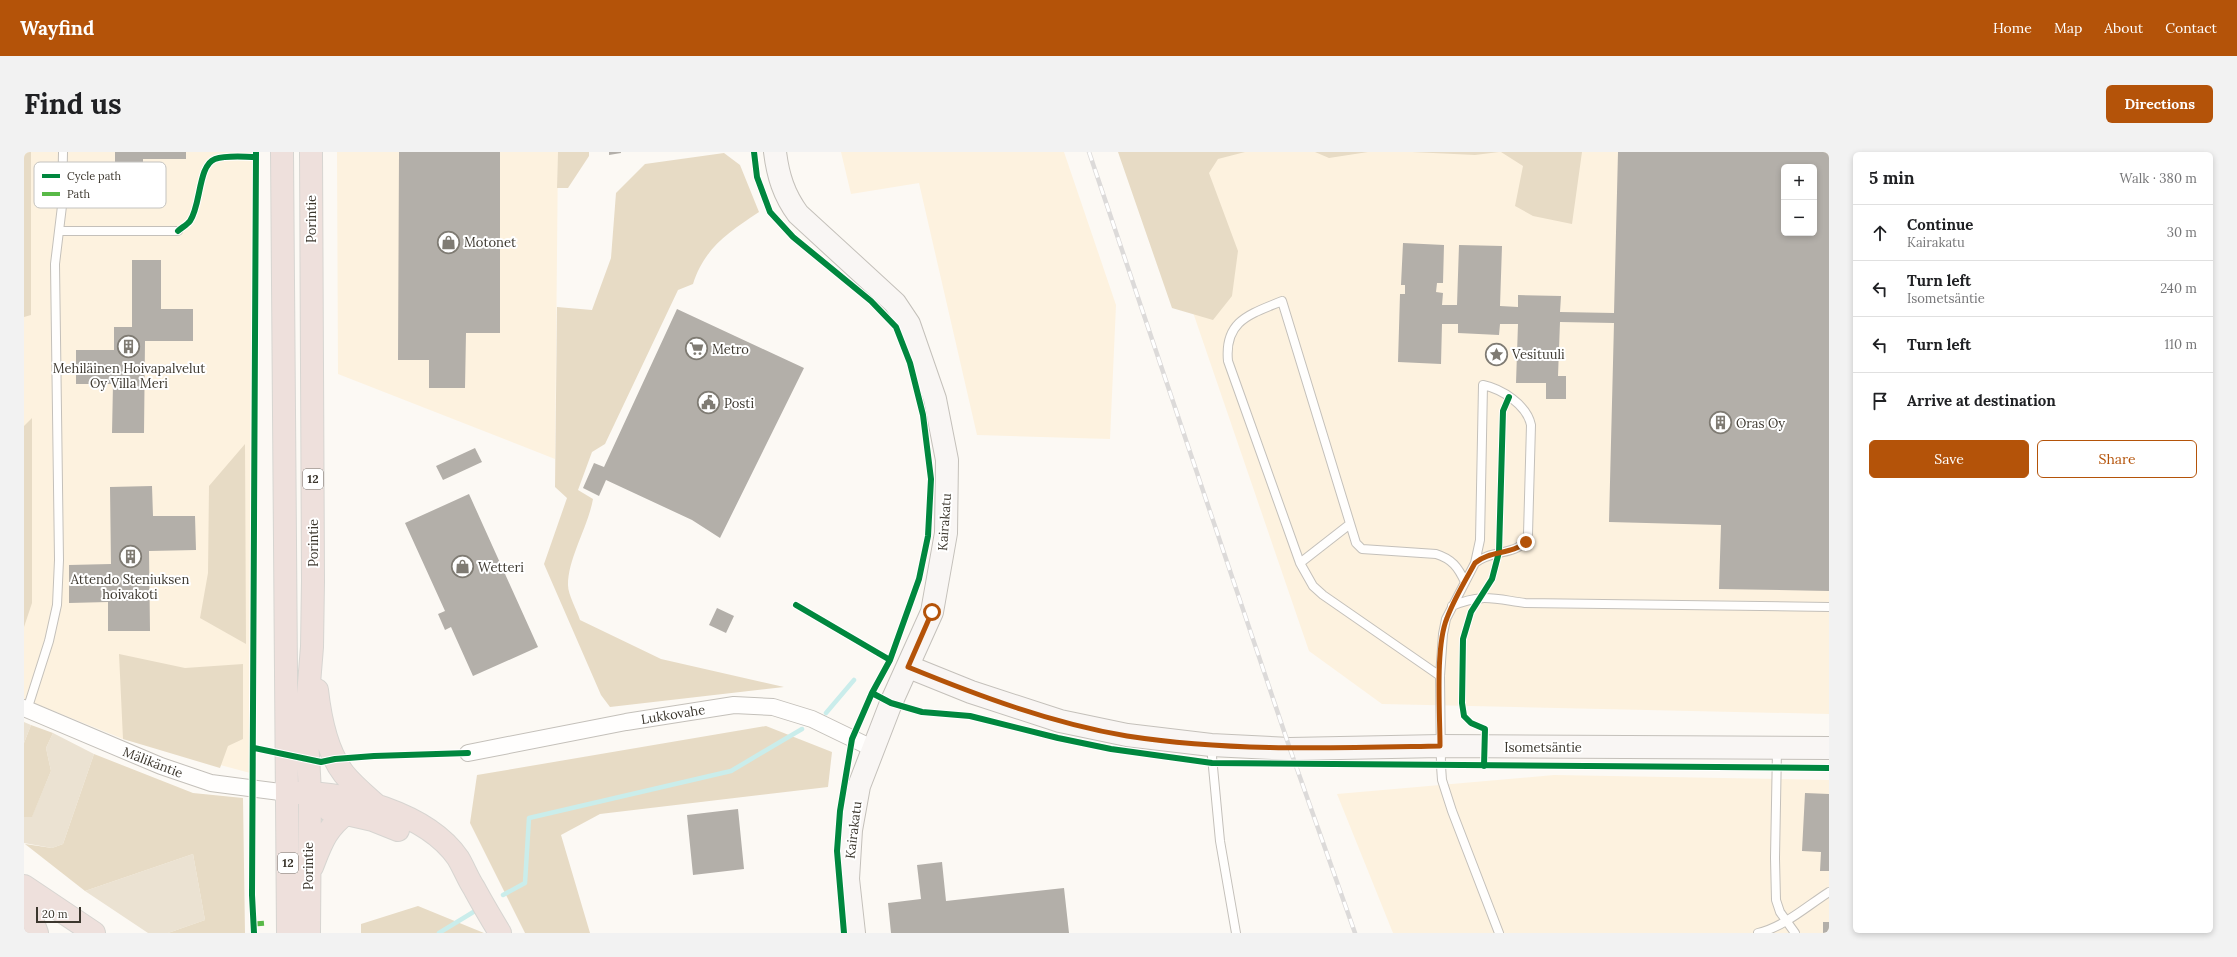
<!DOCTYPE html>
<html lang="en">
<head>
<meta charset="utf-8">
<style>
	:root { --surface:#fff; --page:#f2f2f2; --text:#202124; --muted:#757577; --line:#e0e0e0; --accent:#b45309 }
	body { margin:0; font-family:Lora,serif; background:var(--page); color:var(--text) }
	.controls { position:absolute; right:12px; top:12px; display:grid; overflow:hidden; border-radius:6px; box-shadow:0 2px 6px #0003 }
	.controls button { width:36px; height:36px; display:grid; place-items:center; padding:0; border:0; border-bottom:1px solid var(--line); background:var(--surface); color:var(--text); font:20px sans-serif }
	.scale { position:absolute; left:12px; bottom:10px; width:45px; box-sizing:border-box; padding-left:4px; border:2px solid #3c372e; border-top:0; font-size:11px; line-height:14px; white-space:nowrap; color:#3c372e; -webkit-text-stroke:3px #fff; paint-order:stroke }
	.stop { position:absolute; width:12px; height:12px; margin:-9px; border:3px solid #b45309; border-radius:50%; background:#fff }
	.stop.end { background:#b45309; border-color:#fff; box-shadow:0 1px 4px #0008 }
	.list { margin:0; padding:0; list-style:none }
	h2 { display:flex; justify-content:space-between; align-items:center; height:52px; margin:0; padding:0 16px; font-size:17px }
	h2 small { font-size:13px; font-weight:400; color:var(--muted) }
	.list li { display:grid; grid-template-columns:26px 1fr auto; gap:12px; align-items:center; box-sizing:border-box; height:56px; padding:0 16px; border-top:1px solid var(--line) }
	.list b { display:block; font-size:15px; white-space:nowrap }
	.list p { margin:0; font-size:13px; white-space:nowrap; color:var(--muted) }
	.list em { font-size:13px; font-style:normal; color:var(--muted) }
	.actions { display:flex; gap:8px; padding:12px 16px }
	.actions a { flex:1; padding:9px 0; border:1px solid var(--accent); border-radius:6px; text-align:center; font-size:14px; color:var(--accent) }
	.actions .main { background:var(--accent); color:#fff }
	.icon { flex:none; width:22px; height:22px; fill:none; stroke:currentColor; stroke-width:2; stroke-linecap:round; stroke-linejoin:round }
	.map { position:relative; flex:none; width:1805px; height:781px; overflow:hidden; border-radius:6px }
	header { display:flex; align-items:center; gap:24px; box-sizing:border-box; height:56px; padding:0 20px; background:var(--accent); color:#fff }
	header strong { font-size:19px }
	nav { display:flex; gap:22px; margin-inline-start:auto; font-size:14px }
	.intro { display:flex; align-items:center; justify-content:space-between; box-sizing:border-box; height:96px; padding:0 24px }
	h1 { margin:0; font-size:28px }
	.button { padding:10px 18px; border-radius:6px; background:var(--accent); color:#fff; font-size:14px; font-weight:700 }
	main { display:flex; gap:24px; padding:0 24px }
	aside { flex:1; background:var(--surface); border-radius:6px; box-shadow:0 2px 6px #0003 }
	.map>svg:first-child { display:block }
</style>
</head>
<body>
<header>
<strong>Wayfind</strong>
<nav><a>Home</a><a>Map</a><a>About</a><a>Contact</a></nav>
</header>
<div class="intro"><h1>Find us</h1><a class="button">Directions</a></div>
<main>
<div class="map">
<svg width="1805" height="781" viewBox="0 0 1805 781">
	<rect width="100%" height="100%" fill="#fcf9f4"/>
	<path fill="#fdf2df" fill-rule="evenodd" d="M0,0H228L230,622L99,587L0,547Z
		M313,0H534L531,307L314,222Z
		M817,0H1040L1092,153L1086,287L953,283L895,31L827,42Z
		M1117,0H1805V562L1358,552L1285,499L1123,26ZM1760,15H1790V81H1760Z
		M1530,623L1805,628V781H1369L1313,642Z"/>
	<path fill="#ebe2d2" d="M0,570L7,573L0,591Z
		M29,581L70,602L39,692L28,696L0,691V665L8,664L27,619L22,596Z
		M169,702L181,768L144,781H124L61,739Z"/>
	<path fill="#e7dbc5" d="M0,0H7V163L0,165Z
		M534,0H565V4L544,36H533Z
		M1094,0H1221L1194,7L1185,21L1214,99L1208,144L1189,168L1148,156Z
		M1291,0H1344L1305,6Z
		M1388,0H1475L1451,3Z
		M1477,0H1558L1548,72L1509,64L1491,54L1499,14Z
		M700,1L716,13L735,60C704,81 681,95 669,132L654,138L581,292L568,300L554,338L569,347C564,375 544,406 544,433C544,443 553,458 556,468L637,507L760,535L586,555L577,543L520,412L543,346L531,335L533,155L568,158L587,106L592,41L621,12Z
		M8,266V451L0,475V274Z
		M221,292L222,492L176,466L184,421L185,334Z
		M95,502L161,516L219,512V587L204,594L196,616L99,587Z
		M7,573L29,581L22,596L27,619L8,665H0V591Z
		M742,574L808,600L804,635L576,662L537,683L566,781H501L446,671L453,623Z
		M70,602L169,641L219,646L221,781H144L181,768L169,702L61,739L1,692L28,696L39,692Z
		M394,754L460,781H337V772Z"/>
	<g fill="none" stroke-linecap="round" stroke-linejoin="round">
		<path stroke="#caedeb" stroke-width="4.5" d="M802,561L830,528
			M479,743L501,731L505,666L707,619L778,577
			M415,781L451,759"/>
	</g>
	<path fill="#b3afa9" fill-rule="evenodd" d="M91,0H162V7H119V45H91Z
		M375,0H476V181H442L441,236H405V208H374Z
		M585,0H597V1L585,3Z
		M1594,0H1805V439L1695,437L1697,373L1585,370L1590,171L1536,170L1534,224H1542V247H1522V231H1492L1494,172H1476L1475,183L1434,181V172H1418L1417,212L1374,210L1376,142H1381V133H1377L1379,91L1420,93L1419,131H1413L1412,140L1419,141L1418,153H1433L1435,93L1478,94L1476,154L1494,155V143L1537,144L1536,160L1590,161ZM1760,15H1790V81H1760Z
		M108,108H137V157H169V189H121L120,281H88L89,232H52V198H90V175H108Z
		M653,157L780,216L696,386L668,368L582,328L575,344L559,336L570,311L580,315Z
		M451,296L458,310L419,328L412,314Z
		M128,334L129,364H171L172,398L125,399L126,479H84V450L45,451V413L87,412L86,335Z
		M445,342L514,495L449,524L427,475L421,478L414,462L421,459L381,371Z
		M693,456L710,464L702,481L685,473Z
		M1781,641L1805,642V719H1796L1797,700L1778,699Z
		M714,657L720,717L669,723L663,663Z
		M918,710L922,749L1040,736L1045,781H867L864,751L897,747L893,713Z
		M1799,770H1805V781H1799Z"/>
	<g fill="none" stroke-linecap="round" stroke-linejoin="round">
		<defs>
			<path id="lane" d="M35,79H154
				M1276,411L1326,372
				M1451,411C1469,396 1498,405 1504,382L1507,273C1503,253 1478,237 1459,233L1456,388L1451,411L1422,467L1419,482L1416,524L1417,614L1418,628L1428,659L1475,781
				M1428,454C1457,441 1471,447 1501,451L1805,455
				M1416,524L1299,443L1289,434L1276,411L1204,209C1200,168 1227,162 1258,149L1332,391L1338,397L1412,402C1428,407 1434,415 1441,430
				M3,558L25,489L33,453L35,408L31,112L38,54L39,0
				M1187,594L1196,689L1212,781
				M1753,597L1751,706L1752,748L1756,760L1771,781
				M1734,781C1760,775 1783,754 1805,740"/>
			<path id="street" d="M0,556L137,614L187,631L264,641
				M444,601L602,570L710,553L749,555L788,567L848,596"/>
			<path id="secondary" d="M751,0C754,24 760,43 774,62L871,151L885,172L911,247L923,308L922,381L908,460L867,551L835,634L827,678L824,727L830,781
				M885,515L947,540L1036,569L1103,583L1187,593L1266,597L1417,594L1805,596"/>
			<path id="highway" d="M258,0L264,781
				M293,538C296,565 303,600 320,622C329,633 341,643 351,652
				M272,641C324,640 403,661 434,706C440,716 444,727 450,736C458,751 467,766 476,781
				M305,658L349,668L374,678
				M288,715C297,692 302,676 323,661
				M0,734L70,781
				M0,746L13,781
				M285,781L286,640L282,568L288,495L289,429L287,0"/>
		</defs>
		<use href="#lane" stroke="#c4c0ba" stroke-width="10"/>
		<use href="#street" stroke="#c4c0ba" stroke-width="18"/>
		<use href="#secondary" stroke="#c4c0ba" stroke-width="24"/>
		<use href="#highway" stroke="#d7d5d1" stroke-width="24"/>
		<use href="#lane" stroke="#fffefd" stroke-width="8"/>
		<use href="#street" stroke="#fffefd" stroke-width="16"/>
		<use href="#secondary" stroke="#f9f6f4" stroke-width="22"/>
		<use href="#highway" stroke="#eee0dc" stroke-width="22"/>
		<defs>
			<path id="rail" d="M1065,0L1266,597L1331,781"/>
		</defs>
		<use href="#rail" stroke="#dcdad9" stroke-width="4.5"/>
		<use href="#rail" stroke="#fff" stroke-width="3" stroke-dasharray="9" stroke-linecap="butt"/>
		<path stroke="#58b947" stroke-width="5" stroke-dasharray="10 5" stroke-linecap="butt" d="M230,772L242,771"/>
		<defs>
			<path id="cycleway" d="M730,0L733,25L746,60L769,85L847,149L872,175L886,211L899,263L907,327L904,384L895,427L866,508L848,541L828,587L816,659L813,699L820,781
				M154,79C157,76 163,73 166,69C177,54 174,13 191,7C203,3 219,5 232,5
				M772,453L866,508
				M848,541L867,551L898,560L946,564L1034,586L1087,597L1188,611L1805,616
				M230,596L297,610L311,607L350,604L444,601
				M1460,614L1461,577L1447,571L1440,564L1438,551L1439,487L1447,460L1468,427L1475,400L1479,259L1485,245
				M230,781L228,743L232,0"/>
		</defs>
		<use href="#cycleway" stroke="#fff" stroke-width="8"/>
		<use href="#cycleway" stroke="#00873e" stroke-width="6"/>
	</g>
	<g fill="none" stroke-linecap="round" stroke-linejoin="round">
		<path stroke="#b45309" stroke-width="5" d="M908,460L884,515C955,544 1027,571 1103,584C1207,600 1312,596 1416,594C1416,561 1411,495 1423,466C1430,447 1441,429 1451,411C1466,398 1488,403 1502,390"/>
	</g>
	<defs>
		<symbol id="shop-ring" viewBox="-11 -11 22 22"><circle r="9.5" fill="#fff" stroke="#7f7b73" stroke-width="1.5"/><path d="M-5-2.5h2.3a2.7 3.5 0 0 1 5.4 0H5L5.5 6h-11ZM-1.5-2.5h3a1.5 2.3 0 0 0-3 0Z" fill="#7f7b73"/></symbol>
		<symbol id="building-ring" viewBox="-11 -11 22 22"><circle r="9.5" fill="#fff" stroke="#7f7b73" stroke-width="1.5"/><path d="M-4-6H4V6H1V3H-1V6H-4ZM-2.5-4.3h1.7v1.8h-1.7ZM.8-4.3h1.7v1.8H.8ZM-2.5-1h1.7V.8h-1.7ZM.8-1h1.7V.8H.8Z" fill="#7f7b73"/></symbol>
		<symbol id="supermarket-ring" viewBox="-11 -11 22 22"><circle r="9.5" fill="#fff" stroke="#7f7b73" stroke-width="1.5"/><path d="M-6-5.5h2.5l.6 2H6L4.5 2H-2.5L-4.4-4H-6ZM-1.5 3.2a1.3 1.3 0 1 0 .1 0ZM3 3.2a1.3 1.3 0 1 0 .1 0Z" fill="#7f7b73"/></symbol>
		<symbol id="sight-ring" viewBox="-11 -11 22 22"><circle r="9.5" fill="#fff" stroke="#7f7b73" stroke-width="1.5"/><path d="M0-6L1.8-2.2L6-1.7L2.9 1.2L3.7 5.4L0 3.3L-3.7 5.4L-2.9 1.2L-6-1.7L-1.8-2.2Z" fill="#7f7b73"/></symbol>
		<symbol id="civic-ring" viewBox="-11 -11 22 22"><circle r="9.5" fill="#fff" stroke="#7f7b73" stroke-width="1.5"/><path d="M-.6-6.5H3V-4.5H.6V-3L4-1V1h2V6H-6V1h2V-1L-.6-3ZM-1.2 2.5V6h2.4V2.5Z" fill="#7f7b73"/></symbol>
	</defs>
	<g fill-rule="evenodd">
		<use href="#shop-ring" x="412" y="78" width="25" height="25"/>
		<use href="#building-ring" x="92" y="182" width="25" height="25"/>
		<use href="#supermarket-ring" x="660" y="184" width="25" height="25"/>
		<use href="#sight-ring" x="1460" y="190" width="25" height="25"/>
		<use href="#civic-ring" x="672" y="238" width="25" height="25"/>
		<use href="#building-ring" x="1684" y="258" width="25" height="25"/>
		<use href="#building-ring" x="94" y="392" width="25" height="25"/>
		<use href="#shop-ring" x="426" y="402" width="25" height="25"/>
	</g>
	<g text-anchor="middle" stroke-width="4" stroke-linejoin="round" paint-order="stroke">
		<g fill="#fff" stroke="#76736d" stroke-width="1">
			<rect x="279" y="317" width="20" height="20" rx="3"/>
			<rect x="254" y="701" width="20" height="20" rx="3"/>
		</g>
		<g font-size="12" font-weight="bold" fill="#3c372e">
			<text x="289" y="331">12</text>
			<text x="264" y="715">12</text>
		</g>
		<g font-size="13" fill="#3c372e" stroke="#fff">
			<text transform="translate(287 67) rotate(-90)" y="5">Porintie</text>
			<text transform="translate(920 370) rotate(-86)" y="5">Kairakatu</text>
			<text transform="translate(289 391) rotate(-90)" y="5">Porintie</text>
			<text transform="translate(649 562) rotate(-9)" y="5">Lukkovahe</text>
			<text x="1519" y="600">Isometsäntie</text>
			<text transform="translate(129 610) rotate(21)" y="5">Mälikäntie</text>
			<text transform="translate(829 678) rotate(-83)" y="5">Kairakatu</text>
			<text transform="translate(284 714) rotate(-90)" y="5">Porintie</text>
		</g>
		<g font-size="13" fill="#3c372e" stroke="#fff" text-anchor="start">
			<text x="440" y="95">Motonet</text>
			<text x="688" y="202">Metro</text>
			<text x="1488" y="207">Vesituuli</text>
			<text x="105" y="221" text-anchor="middle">Mehiläinen Hoivapalvelut<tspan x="105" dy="15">Oy Villa Meri</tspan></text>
			<text x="700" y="256">Posti</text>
			<text x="1712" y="276">Oras Oy</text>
			<text x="454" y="420">Wetteri</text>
			<text x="106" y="432" text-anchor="middle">Attendo Steniuksen<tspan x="106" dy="15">hoivakoti</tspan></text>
		</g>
	</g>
	<rect x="10" y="10" width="132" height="46" rx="6" fill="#fff" stroke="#c4c3c0" stroke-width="1"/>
	<rect x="18" y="22" width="18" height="4" fill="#00873e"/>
	<rect x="18" y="40" width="18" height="4" fill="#58b947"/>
	<g font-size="11" fill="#3c372e">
		<text x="43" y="28">Cycle path</text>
		<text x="43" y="46">Path</text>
	</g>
</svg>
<div class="controls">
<button>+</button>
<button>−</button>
</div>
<div class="scale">20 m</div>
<div class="stop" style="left:908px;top:460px"></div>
<div class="stop end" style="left:1502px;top:390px"></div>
</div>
<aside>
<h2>5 min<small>Walk · 380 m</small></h2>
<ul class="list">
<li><svg class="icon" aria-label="ahead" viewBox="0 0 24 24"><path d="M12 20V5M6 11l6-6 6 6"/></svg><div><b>Continue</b><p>Kairakatu</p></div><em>30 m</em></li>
<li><svg class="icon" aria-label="left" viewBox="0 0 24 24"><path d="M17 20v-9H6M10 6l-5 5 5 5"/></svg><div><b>Turn left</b><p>Isometsäntie</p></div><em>240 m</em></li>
<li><svg class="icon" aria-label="left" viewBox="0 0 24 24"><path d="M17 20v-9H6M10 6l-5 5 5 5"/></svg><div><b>Turn left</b></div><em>110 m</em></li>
<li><svg class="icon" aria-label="arrive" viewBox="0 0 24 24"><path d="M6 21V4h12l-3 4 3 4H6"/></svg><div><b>Arrive at destination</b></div></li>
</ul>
<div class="actions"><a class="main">Save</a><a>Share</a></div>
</aside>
</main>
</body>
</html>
